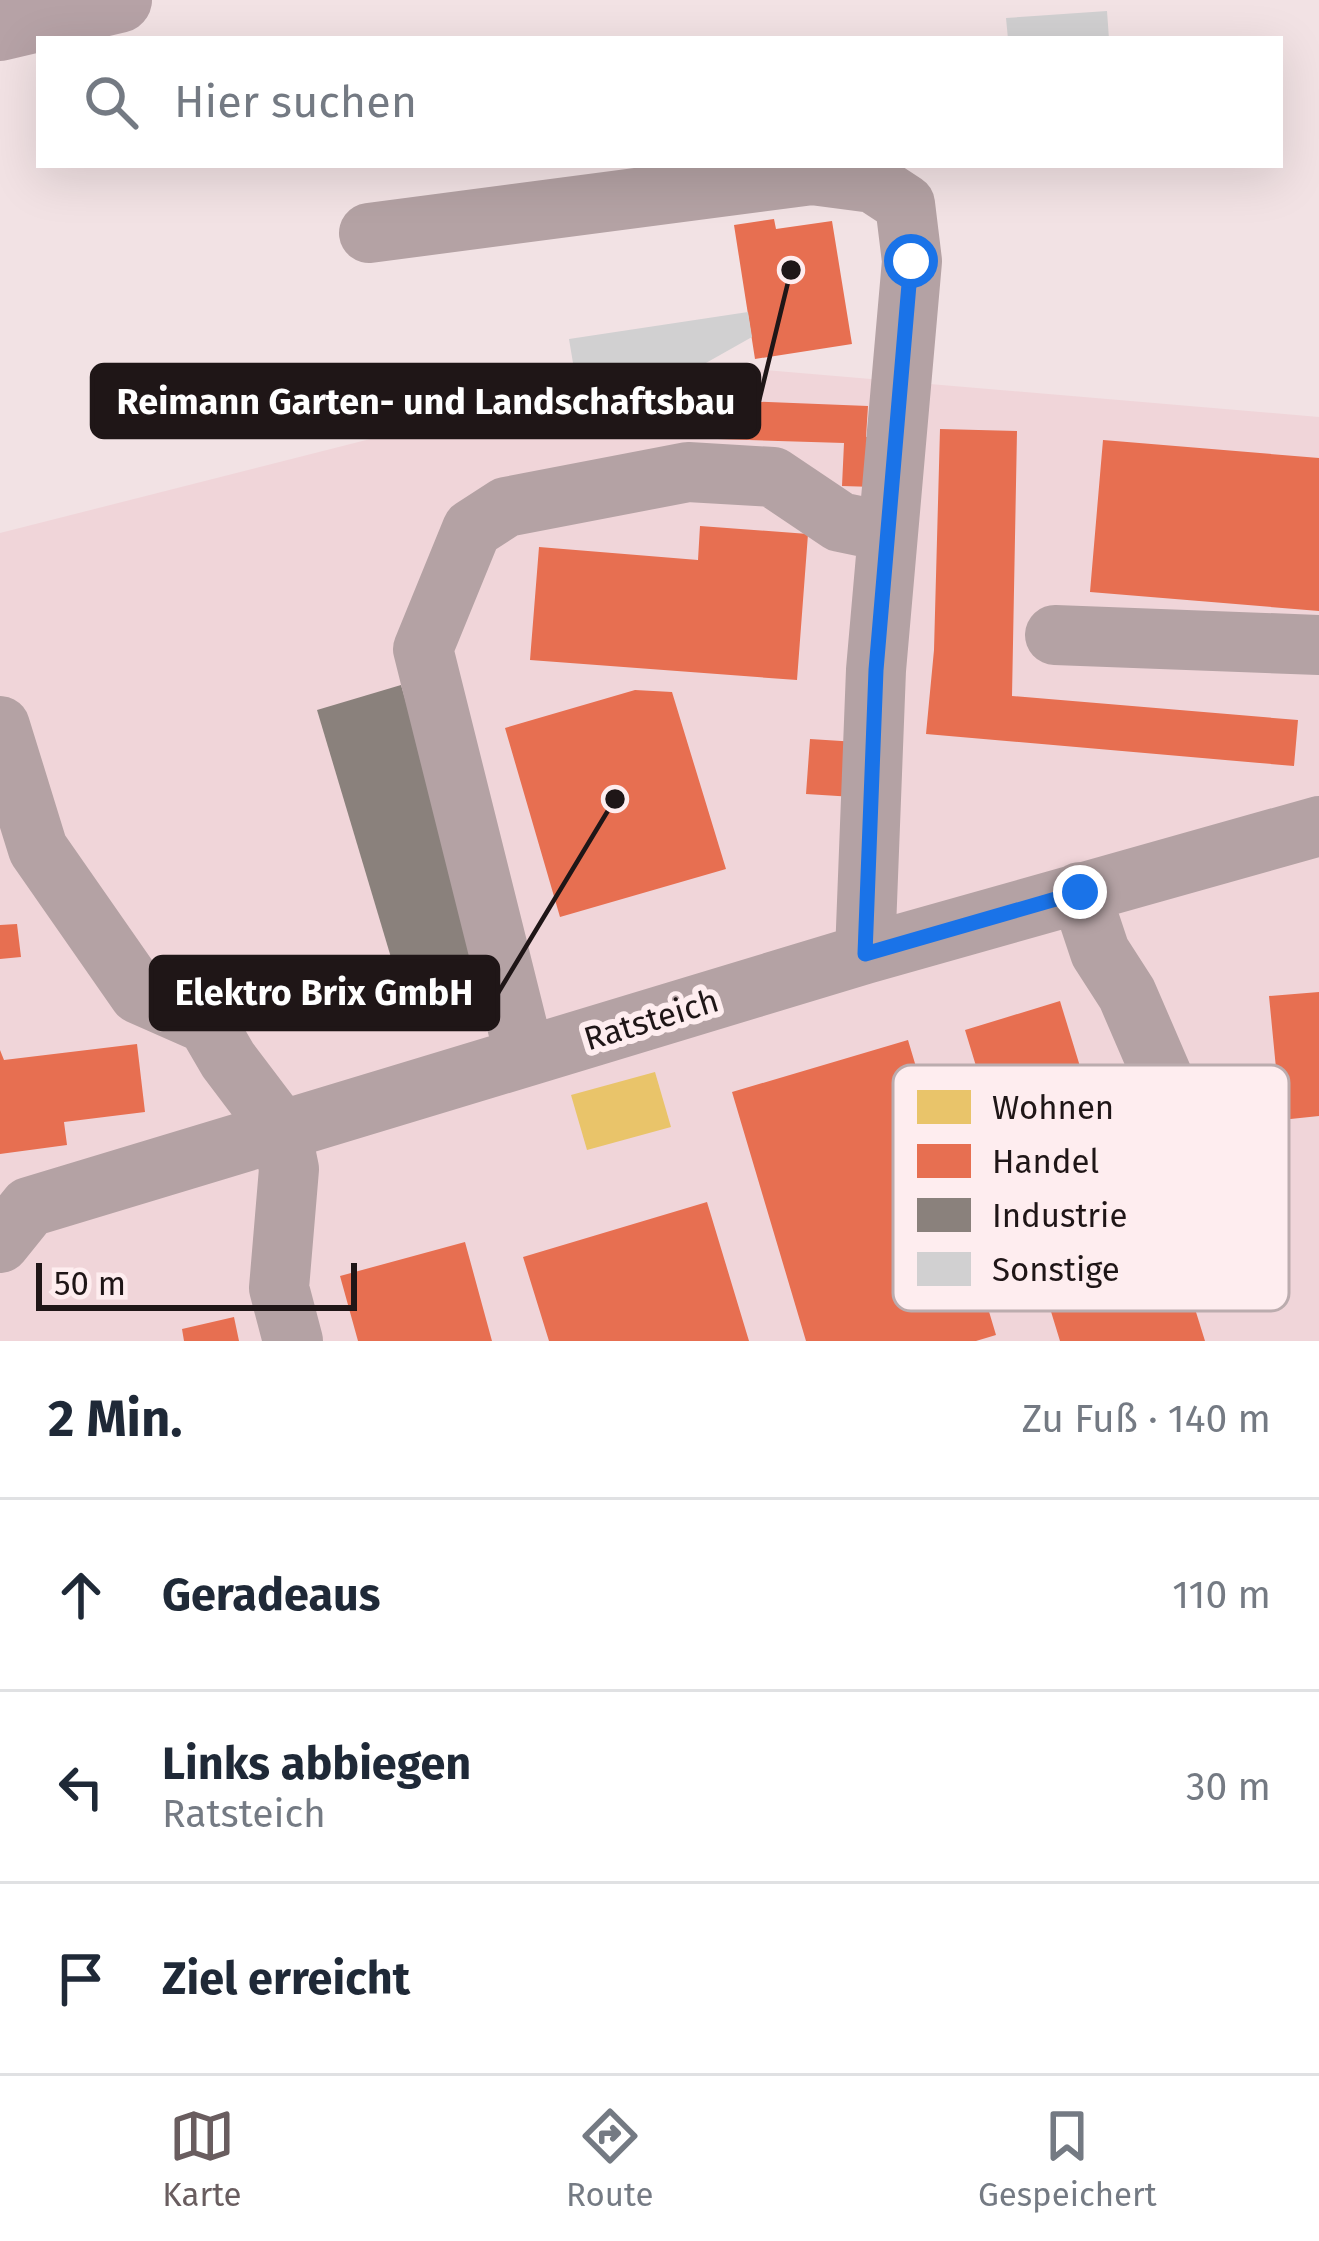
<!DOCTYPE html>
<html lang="de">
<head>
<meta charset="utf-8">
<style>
	:root { --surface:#fff; --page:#f2f2f3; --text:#1f2937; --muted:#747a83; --line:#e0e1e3; --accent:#695d5f }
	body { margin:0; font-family:"Fira Sans",sans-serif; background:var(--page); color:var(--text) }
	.scale { position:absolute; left:36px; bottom:30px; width:321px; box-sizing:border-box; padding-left:12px; border:6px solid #1f1617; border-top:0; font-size:33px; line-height:42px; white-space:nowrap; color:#1f1617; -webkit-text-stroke:9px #feedef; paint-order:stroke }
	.stop { position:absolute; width:36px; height:36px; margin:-27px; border:9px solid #1a73e8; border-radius:50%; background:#fff }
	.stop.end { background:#1a73e8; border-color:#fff; box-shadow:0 3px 12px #0008 }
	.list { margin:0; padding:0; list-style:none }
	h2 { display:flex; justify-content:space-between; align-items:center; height:156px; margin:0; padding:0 48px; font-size:51px }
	h2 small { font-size:39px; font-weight:400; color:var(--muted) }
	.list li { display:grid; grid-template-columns:78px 1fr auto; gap:36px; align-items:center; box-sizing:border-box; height:192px; padding:0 48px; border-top:3px solid var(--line) }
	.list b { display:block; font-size:45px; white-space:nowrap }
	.list p { margin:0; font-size:39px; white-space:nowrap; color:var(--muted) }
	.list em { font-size:39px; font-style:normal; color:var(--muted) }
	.icon { flex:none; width:66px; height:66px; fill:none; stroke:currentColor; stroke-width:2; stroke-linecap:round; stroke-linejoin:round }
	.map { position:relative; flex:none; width:1319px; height:1341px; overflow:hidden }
	.search { position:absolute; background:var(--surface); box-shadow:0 12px 48px #0002; left:36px; right:36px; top:36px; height:132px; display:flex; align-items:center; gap:30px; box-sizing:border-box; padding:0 42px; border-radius:0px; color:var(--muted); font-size:45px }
	.sheet { height:732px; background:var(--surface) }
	nav { display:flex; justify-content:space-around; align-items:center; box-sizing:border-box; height:168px; border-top:3px solid var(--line); background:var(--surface); font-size:33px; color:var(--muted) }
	nav a { display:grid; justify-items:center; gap:6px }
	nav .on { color:var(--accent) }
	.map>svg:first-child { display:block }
</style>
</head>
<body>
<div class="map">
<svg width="1319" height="1341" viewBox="0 0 1319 1341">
	<rect width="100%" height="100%" fill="#f2e2e4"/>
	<path fill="#f0d5d9" d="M753,369L1319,417V1341H0V533L528,399Z"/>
	<path fill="#e9c46a" d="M655,1072L671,1127L587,1150L571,1095Z"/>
	<path fill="#e76f51" d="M774,219L776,229L832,221L852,344L755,359L734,225Z
		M689,399L868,406L866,437H876L874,487L842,486L844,443L687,438Z
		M940,429L1017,431L1012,696L1298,720L1294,766L926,734L934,650Z
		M1103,440L1319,458V611L1090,592Z
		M700,526L808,534L797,680L530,660L539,547L698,560Z
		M635,690L672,692L726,869L560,917L505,728Z
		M810,739L857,742L854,797L806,794Z
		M17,924L21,957L0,959V925Z
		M1319,992V1116L1281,1120L1269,996Z
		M1060,1001L1123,1207L1160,1196L1205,1341H1060L965,1030Z
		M908,1040L996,1335L976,1341H806L732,1092Z
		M137,1044L145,1112L64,1122L67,1145L0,1154V1050L4,1060Z
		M707,1202L749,1341H549L523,1257Z
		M465,1242L492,1341H358L340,1276Z
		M234,1317L239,1341H184L182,1329Z"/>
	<path fill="#8a817c" d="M401,685L494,997L410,1021L317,710Z"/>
	<path fill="#d1d0d1" d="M1107,11L1109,39H1008L1006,18Z
		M748,312L752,337L697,368L577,387L569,339Z"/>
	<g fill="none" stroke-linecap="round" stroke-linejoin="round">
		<path stroke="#b4a2a4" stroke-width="60" d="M369,233L812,175L873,183L905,204L912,261L876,670L865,954
			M1055,635L1319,645
			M0,726L38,849L139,994L207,1024L228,1060L281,1130L289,1169L279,1288L293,1341
			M1080,892L1100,952L1127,994L1245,1268
			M525,1057L423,649L472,529L506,507L688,472L773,477L840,522L888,532
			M0,1243L29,1207L865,954L1319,826"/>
		<path stroke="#b6a2a6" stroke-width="66" d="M0,28L119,0"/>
	</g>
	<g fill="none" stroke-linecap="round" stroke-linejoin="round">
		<path stroke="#1a73e8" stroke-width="15" d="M911,261L876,670L865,954L1080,892"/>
	</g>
	<g text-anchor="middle" stroke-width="12" stroke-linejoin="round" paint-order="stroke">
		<g font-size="33" fill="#1f1617" stroke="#feedef">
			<text transform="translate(651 1019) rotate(-17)" y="12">Ratsteich</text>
		</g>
	</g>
	<rect x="893" y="1065" width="396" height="246" rx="18" fill="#feedef" stroke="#bbacae" stroke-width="3"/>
	<rect x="917" y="1090" width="54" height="34" fill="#e9c46a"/>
	<rect x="917" y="1144" width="54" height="34" fill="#e76f51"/>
	<rect x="917" y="1198" width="54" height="34" fill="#8a817c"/>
	<rect x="917" y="1252" width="54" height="34" fill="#d1d0d1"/>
	<g font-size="33" fill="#1f1617">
		<text x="992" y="1119">Wohnen</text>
		<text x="992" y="1173">Handel</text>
		<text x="992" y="1227">Industrie</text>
		<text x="992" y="1281">Sonstige</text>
	</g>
	<path fill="none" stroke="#1f1617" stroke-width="4.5" d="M791 270L759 401M615 799L498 993"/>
	<g fill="#1f1617" stroke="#feedef" stroke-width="4.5">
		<circle cx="791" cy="270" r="12"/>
		<circle cx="615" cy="799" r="12"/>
	</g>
	<g fill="#1f1617" stroke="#1f1617" stroke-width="4.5">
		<rect x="92" y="365" width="667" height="72" rx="12"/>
		<rect x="151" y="957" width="347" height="72" rx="12"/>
	</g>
	<g font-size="36" text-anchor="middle" font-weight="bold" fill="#fff">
		<text x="426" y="414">Reimann Garten- und Landschaftsbau</text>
		<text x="324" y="1005">Elektro Brix GmbH</text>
	</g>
</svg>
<div class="scale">50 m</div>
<div class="stop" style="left:911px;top:261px"></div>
<div class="stop end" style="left:1080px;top:892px"></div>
<div class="search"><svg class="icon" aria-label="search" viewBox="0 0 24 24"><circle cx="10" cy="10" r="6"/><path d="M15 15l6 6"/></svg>Hier suchen</div>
</div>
<section class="sheet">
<h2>2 Min.<small>Zu Fuß · 140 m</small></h2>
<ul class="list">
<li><svg class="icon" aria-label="ahead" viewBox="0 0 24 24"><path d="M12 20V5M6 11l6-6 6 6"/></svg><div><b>Geradeaus</b></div><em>110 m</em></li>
<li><svg class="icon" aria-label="left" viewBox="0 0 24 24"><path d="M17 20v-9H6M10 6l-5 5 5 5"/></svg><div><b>Links abbiegen</b><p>Ratsteich</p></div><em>30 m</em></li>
<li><svg class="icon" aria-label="arrive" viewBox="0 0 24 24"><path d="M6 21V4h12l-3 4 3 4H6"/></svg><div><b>Ziel erreicht</b></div></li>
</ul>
</section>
<nav>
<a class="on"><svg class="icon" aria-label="map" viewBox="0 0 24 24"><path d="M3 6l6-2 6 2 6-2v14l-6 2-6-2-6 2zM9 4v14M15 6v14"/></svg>Karte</a>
<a><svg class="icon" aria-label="directions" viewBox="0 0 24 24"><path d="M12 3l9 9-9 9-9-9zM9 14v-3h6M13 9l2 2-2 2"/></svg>Route</a>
<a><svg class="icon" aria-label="saved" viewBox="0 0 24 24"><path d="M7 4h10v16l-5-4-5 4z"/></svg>Gespeichert</a>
</nav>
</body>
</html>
